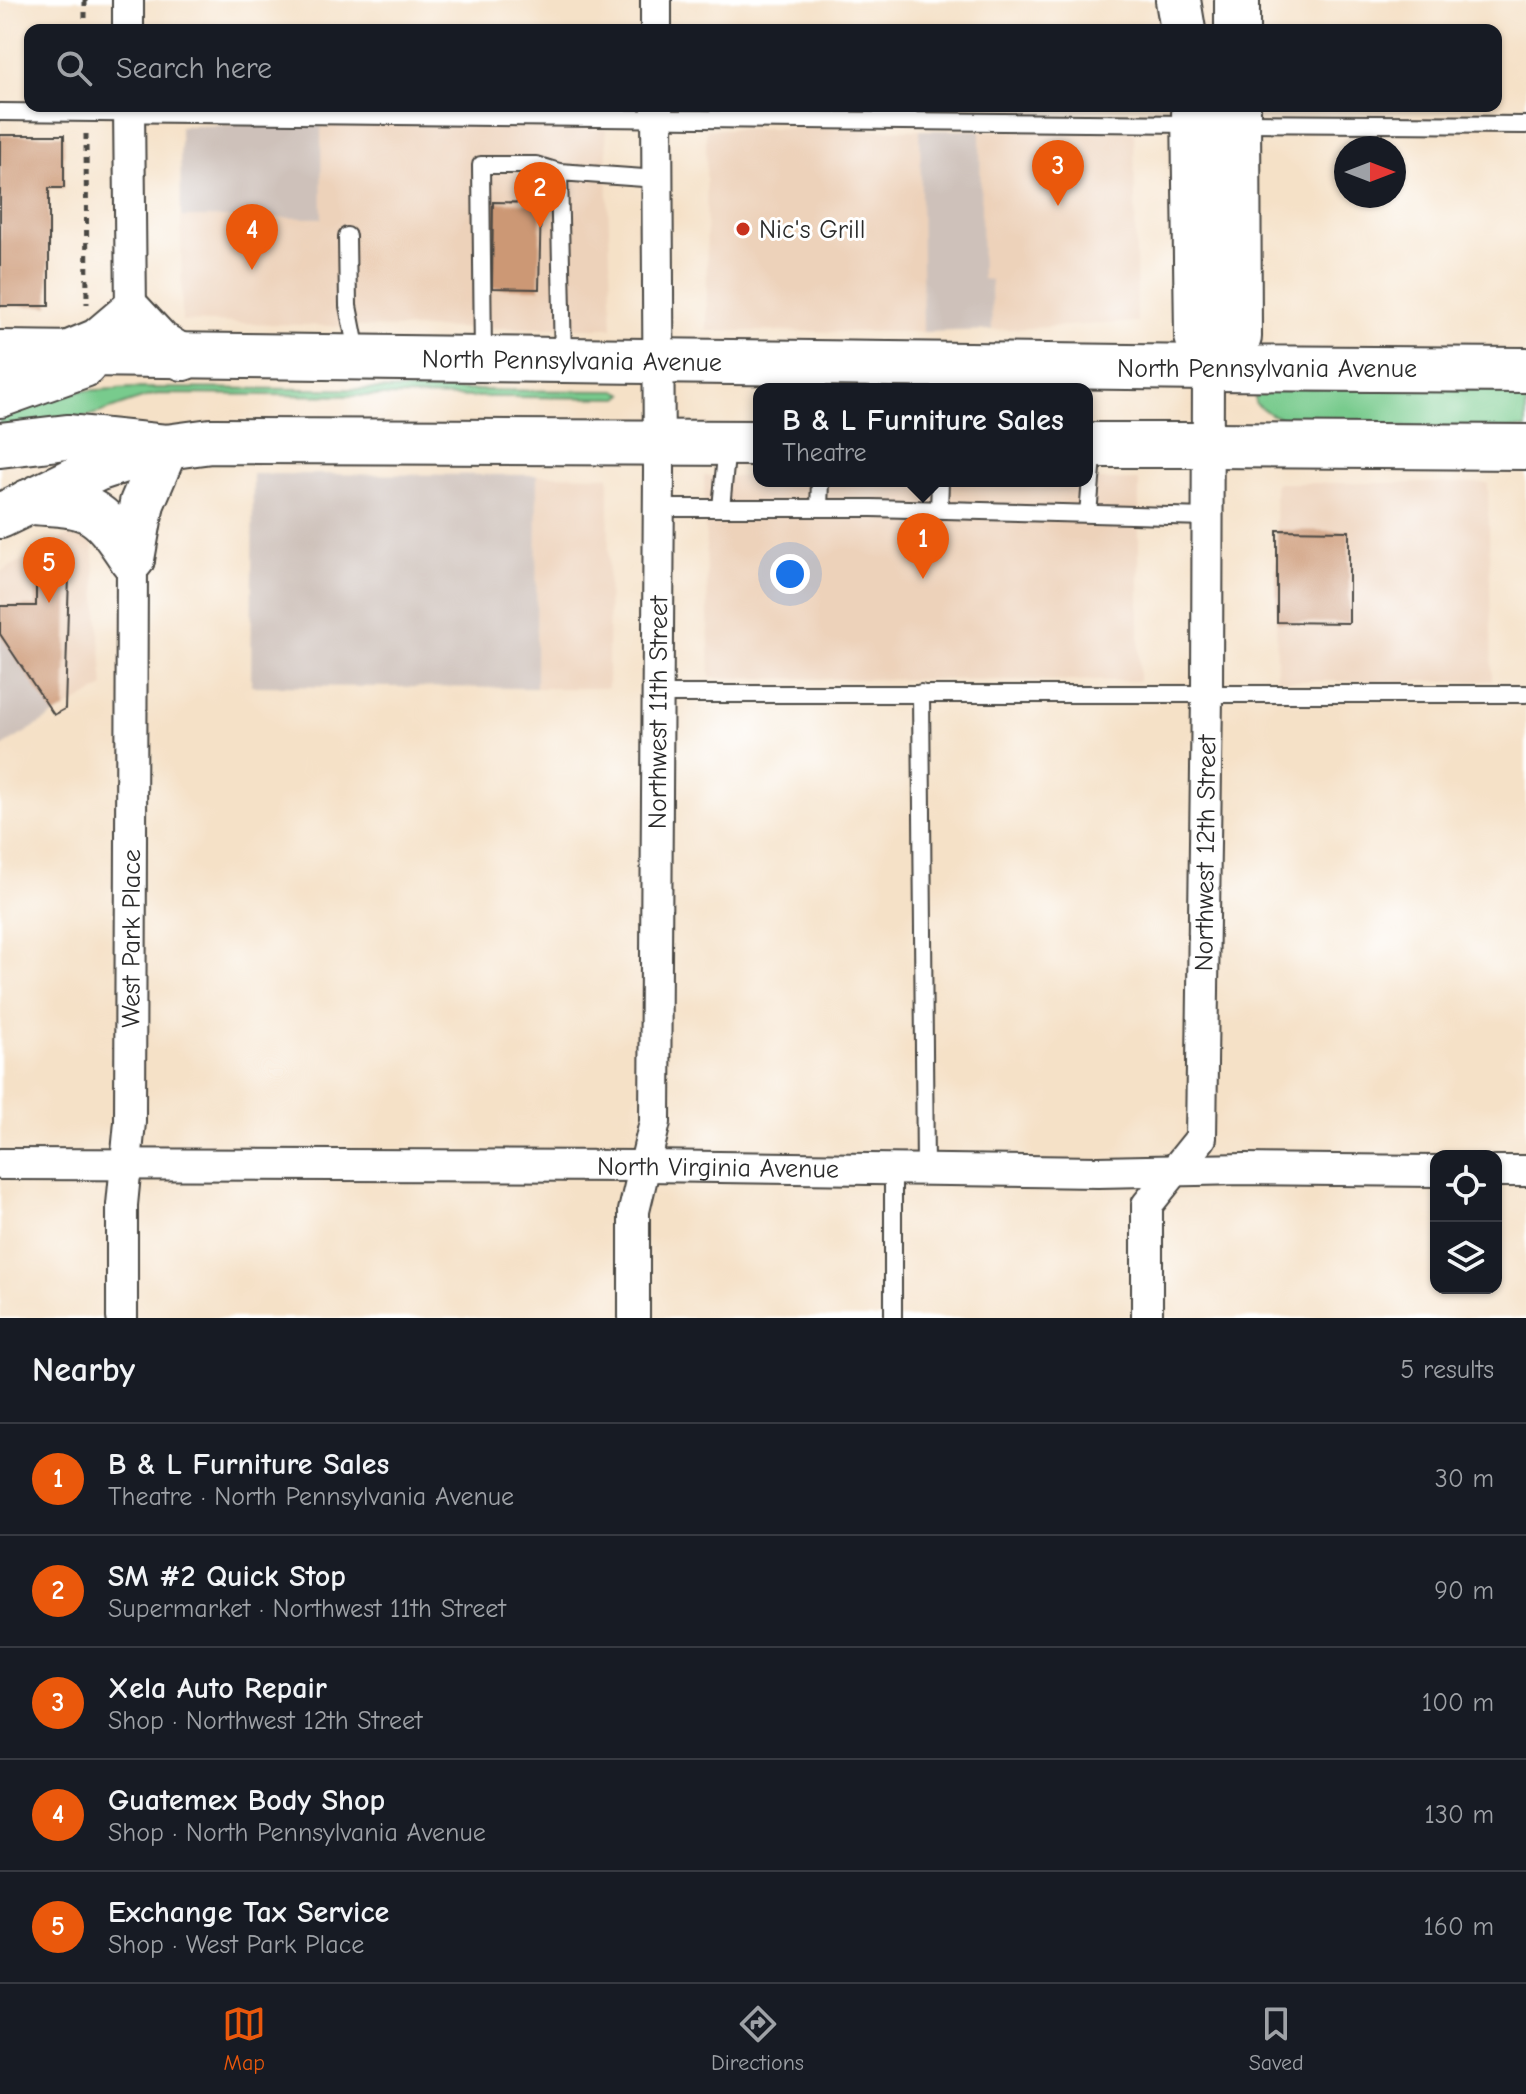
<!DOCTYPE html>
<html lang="en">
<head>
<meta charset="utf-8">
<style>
	:root { --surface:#171b24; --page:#20242c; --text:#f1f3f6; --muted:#9ea1a6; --line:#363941; --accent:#ea580c }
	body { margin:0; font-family:"Comic Neue",sans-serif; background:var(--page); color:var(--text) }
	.controls { position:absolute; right:24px; bottom:24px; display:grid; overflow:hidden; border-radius:16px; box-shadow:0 2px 6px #0004 }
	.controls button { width:72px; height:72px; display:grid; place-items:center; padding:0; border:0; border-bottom:2px solid var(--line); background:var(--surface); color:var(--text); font:40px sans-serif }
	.compass { position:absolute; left:1334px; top:136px; width:72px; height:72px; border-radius:50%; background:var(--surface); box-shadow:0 2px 6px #0004; rotate:90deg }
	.you { position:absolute; left:790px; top:574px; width:28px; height:28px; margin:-20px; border:6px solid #fff; border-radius:50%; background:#1a73e8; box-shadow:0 0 0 12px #1a73e833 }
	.badge { display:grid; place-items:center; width:52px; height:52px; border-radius:50%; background:var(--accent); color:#fff; font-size:26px; font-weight:700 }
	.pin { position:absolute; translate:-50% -66px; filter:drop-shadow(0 2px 4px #0008) }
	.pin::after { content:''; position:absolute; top:42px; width:28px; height:24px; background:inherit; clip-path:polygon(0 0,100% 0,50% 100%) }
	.popup { position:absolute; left:753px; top:383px; width:340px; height:104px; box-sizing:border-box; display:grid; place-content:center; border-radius:16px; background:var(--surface); filter:drop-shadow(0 2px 6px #0005); font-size:26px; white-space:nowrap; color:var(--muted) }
	.popup b { font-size:30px; color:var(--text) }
	.popup::after { content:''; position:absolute; left:50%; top:100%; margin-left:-16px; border:16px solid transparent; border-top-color:var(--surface) }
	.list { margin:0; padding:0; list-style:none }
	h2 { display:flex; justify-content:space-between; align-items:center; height:104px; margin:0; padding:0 32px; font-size:34px }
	h2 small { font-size:26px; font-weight:400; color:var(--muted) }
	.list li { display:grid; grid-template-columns:52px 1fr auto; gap:24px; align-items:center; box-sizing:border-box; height:112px; padding:0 32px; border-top:2px solid var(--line) }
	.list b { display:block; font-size:30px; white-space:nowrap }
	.list p { margin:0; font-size:26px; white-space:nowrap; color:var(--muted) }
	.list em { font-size:26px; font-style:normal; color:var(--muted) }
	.icon { flex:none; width:44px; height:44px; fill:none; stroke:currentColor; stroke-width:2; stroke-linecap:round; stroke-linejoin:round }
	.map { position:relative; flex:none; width:1526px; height:1318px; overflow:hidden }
	.search { position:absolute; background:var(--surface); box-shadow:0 2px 6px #0004; left:24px; right:24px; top:24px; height:88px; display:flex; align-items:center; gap:20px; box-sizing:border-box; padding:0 28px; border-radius:16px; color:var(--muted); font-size:30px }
	.sheet { height:664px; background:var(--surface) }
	nav { display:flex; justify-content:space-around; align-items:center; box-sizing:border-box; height:112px; border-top:2px solid var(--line); background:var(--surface); font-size:22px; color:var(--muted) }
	nav a { display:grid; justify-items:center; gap:4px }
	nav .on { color:var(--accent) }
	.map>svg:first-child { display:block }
</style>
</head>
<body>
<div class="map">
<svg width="1526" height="1318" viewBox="0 0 1526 1318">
	<rect width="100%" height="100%" fill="#fff"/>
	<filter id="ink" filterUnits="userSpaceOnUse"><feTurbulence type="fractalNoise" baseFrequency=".0125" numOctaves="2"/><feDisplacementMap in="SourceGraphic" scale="16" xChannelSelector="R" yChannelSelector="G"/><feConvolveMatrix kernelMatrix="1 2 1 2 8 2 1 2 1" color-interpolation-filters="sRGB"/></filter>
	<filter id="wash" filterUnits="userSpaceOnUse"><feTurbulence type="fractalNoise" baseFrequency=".006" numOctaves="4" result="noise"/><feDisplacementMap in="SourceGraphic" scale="32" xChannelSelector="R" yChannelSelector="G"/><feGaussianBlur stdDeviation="1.8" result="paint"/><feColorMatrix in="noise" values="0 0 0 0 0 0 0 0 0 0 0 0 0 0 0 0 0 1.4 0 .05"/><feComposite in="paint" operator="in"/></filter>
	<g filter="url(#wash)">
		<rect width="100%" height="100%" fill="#f5e1c7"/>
		<path fill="#edd2ba" d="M321,124L606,129L612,328H395L182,321L181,217L322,218Z
			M780,128L920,130L923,332L707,331L706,129Z
			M980,130L1134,132L1137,322L992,330L991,280H982Z
			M537,475L609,476L608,688H536Z
			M704,476L759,477V481L1139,480V681L710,678Z
			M1275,483H1488L1492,681H1277Z
			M91,523L104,687L54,715L0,633V572Z"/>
		<path fill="#cec1ba" d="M321,124L322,218L181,217L180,126Z
			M920,130H980L982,279L991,280L992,330L923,332Z
			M253,474L537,475L536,688L251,686Z
			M0,633L54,715L0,748Z"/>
		<path fill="#78cb8d" stroke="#527b5c" stroke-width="2" d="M1526,385V429L1301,426L1270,414L1255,403V397L1260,391L1271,388Z
			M133,388L618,391L624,394L619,398L158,394C129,400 104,414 75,419C50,424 25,425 0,428V412L79,391Z"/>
		<g id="blocks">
			<path fill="#cc9875" d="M0,135H64V188H49V306H0Z
				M493,202L541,203L539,289L492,288Z
				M1277,530L1349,531V623L1277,622Z
				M36,574L69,575L65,709L54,715L0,634V606H36Z"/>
		</g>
	</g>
	<g filter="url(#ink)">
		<use href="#blocks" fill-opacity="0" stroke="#494642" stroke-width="2"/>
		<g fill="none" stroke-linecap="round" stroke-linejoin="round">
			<defs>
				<path id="lane" d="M0,112L1192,124
					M1240,123L1526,125
					M347,236L348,306L358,357
					M483,357L481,165H536L559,172
					M563,359L559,172L658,179
					M659,508H872L1207,517
					M721,508L727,445
					M819,508L820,481
					M939,510L940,481
					M1088,514L1094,446
					M921,693L925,1170
					M658,694H1526
					M893,1169V1318"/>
				<g id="street">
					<path d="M128,0V30"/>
					<path d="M656,0V30"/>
					<path d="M129,106L131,313"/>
					<path id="s1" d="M0,1164L646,1166L1098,1172L1245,1169L1436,1171"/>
					<path d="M1496,1171H1526"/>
					<path id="s2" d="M122,1318V1205L130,1122L132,559"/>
					<path id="s3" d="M634,1318V1211L655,1122L659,470L657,106"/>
					<path id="s4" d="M1147,1318V1205L1201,1138L1207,695L1208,368"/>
				</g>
				<path id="secondary" d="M1178,0L1183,30
					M1237,0V30
					M1194,106L1197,336L1208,368
					M1208,368L1526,370
					M1208,368L1239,337L1238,106
					M1208,445L1526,447"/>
				<g id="primary">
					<path id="s5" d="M0,353L1208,368"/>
					<path d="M67,354L98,341L131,313L159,343L183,358"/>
					<path d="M0,395L84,365"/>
					<path d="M0,445L67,437L166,447L211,441L759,443"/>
					<path d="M1087,445H1208"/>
					<path d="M28,502C90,505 97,505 132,559"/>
					<path d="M0,516L97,469L148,452"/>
					<path d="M132,559L142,503L166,447"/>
				</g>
			</defs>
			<use href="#lane" stroke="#494642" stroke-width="20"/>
			<use href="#street" stroke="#494642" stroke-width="34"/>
			<use href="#secondary" stroke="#494642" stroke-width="48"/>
			<use href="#primary" stroke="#494642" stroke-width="48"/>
			<path stroke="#494642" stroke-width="5" stroke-dasharray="6 6" stroke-linecap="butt" d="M85,0V30
				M86,134L87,304"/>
			<use href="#lane" stroke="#fff" stroke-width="16"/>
			<use href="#street" stroke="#fff" stroke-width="30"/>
			<use href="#secondary" stroke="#fff" stroke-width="44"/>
			<use href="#primary" stroke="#fff" stroke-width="44"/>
		</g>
	</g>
	<circle fill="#c8321e" stroke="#fff" stroke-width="3" cx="743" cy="229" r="8"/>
	<g text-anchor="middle" stroke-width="6" stroke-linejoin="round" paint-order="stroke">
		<g font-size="26" fill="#2b2b2b" stroke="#fff" text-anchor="start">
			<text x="759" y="238">Nic's Grill</text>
		</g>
		<g font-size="26" fill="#2b2b2b" stroke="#fff">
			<text dy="9" stroke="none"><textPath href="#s5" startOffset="572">North Pennsylvania Avenue</textPath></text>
			<text x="1267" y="377">North Pennsylvania Avenue</text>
			<text dy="9" stroke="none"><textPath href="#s3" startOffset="608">Northwest 11th Street</textPath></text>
			<text dy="9" stroke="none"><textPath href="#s4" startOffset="484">Northwest 12th Street</textPath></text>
			<text dy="9" stroke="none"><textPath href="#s2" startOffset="380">West Park Place</textPath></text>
			<text dy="9" stroke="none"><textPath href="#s1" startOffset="718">North Virginia Avenue</textPath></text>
		</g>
	</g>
</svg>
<div class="controls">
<button><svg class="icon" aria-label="locate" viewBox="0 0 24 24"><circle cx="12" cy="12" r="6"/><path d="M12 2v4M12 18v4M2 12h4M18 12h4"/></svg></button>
<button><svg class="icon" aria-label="layers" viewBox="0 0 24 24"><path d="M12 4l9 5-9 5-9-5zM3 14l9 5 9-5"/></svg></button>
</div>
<svg class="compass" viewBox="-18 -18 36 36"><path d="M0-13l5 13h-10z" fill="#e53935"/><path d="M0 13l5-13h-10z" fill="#9ea1a6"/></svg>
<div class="you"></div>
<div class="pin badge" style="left:923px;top:579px">1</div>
<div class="popup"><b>B &amp; L Furniture Sales</b>Theatre</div>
<div class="pin badge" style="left:540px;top:228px">2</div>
<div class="pin badge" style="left:1058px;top:206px">3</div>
<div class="pin badge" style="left:252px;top:270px">4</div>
<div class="pin badge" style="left:49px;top:603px">5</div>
<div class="search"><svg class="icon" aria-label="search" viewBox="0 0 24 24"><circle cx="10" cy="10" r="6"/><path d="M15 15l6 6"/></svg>Search here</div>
</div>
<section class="sheet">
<h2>Nearby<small>5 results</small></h2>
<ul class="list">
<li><span class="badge">1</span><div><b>B &amp; L Furniture Sales</b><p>Theatre · North Pennsylvania Avenue</p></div><em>30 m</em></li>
<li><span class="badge">2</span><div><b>SM #2 Quick Stop</b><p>Supermarket · Northwest 11th Street</p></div><em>90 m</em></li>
<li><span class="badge">3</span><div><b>Xela Auto Repair</b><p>Shop · Northwest 12th Street</p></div><em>100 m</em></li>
<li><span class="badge">4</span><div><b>Guatemex Body Shop</b><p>Shop · North Pennsylvania Avenue</p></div><em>130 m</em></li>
<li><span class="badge">5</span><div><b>Exchange Tax Service</b><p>Shop · West Park Place</p></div><em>160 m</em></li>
</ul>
</section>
<nav>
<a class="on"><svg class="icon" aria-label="map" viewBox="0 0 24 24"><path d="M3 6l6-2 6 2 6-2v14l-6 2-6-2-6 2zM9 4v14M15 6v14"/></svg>Map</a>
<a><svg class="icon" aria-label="directions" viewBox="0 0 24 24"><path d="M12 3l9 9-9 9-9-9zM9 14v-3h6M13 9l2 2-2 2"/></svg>Directions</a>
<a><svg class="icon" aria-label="saved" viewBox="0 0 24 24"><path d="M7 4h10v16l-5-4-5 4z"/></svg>Saved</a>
</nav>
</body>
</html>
